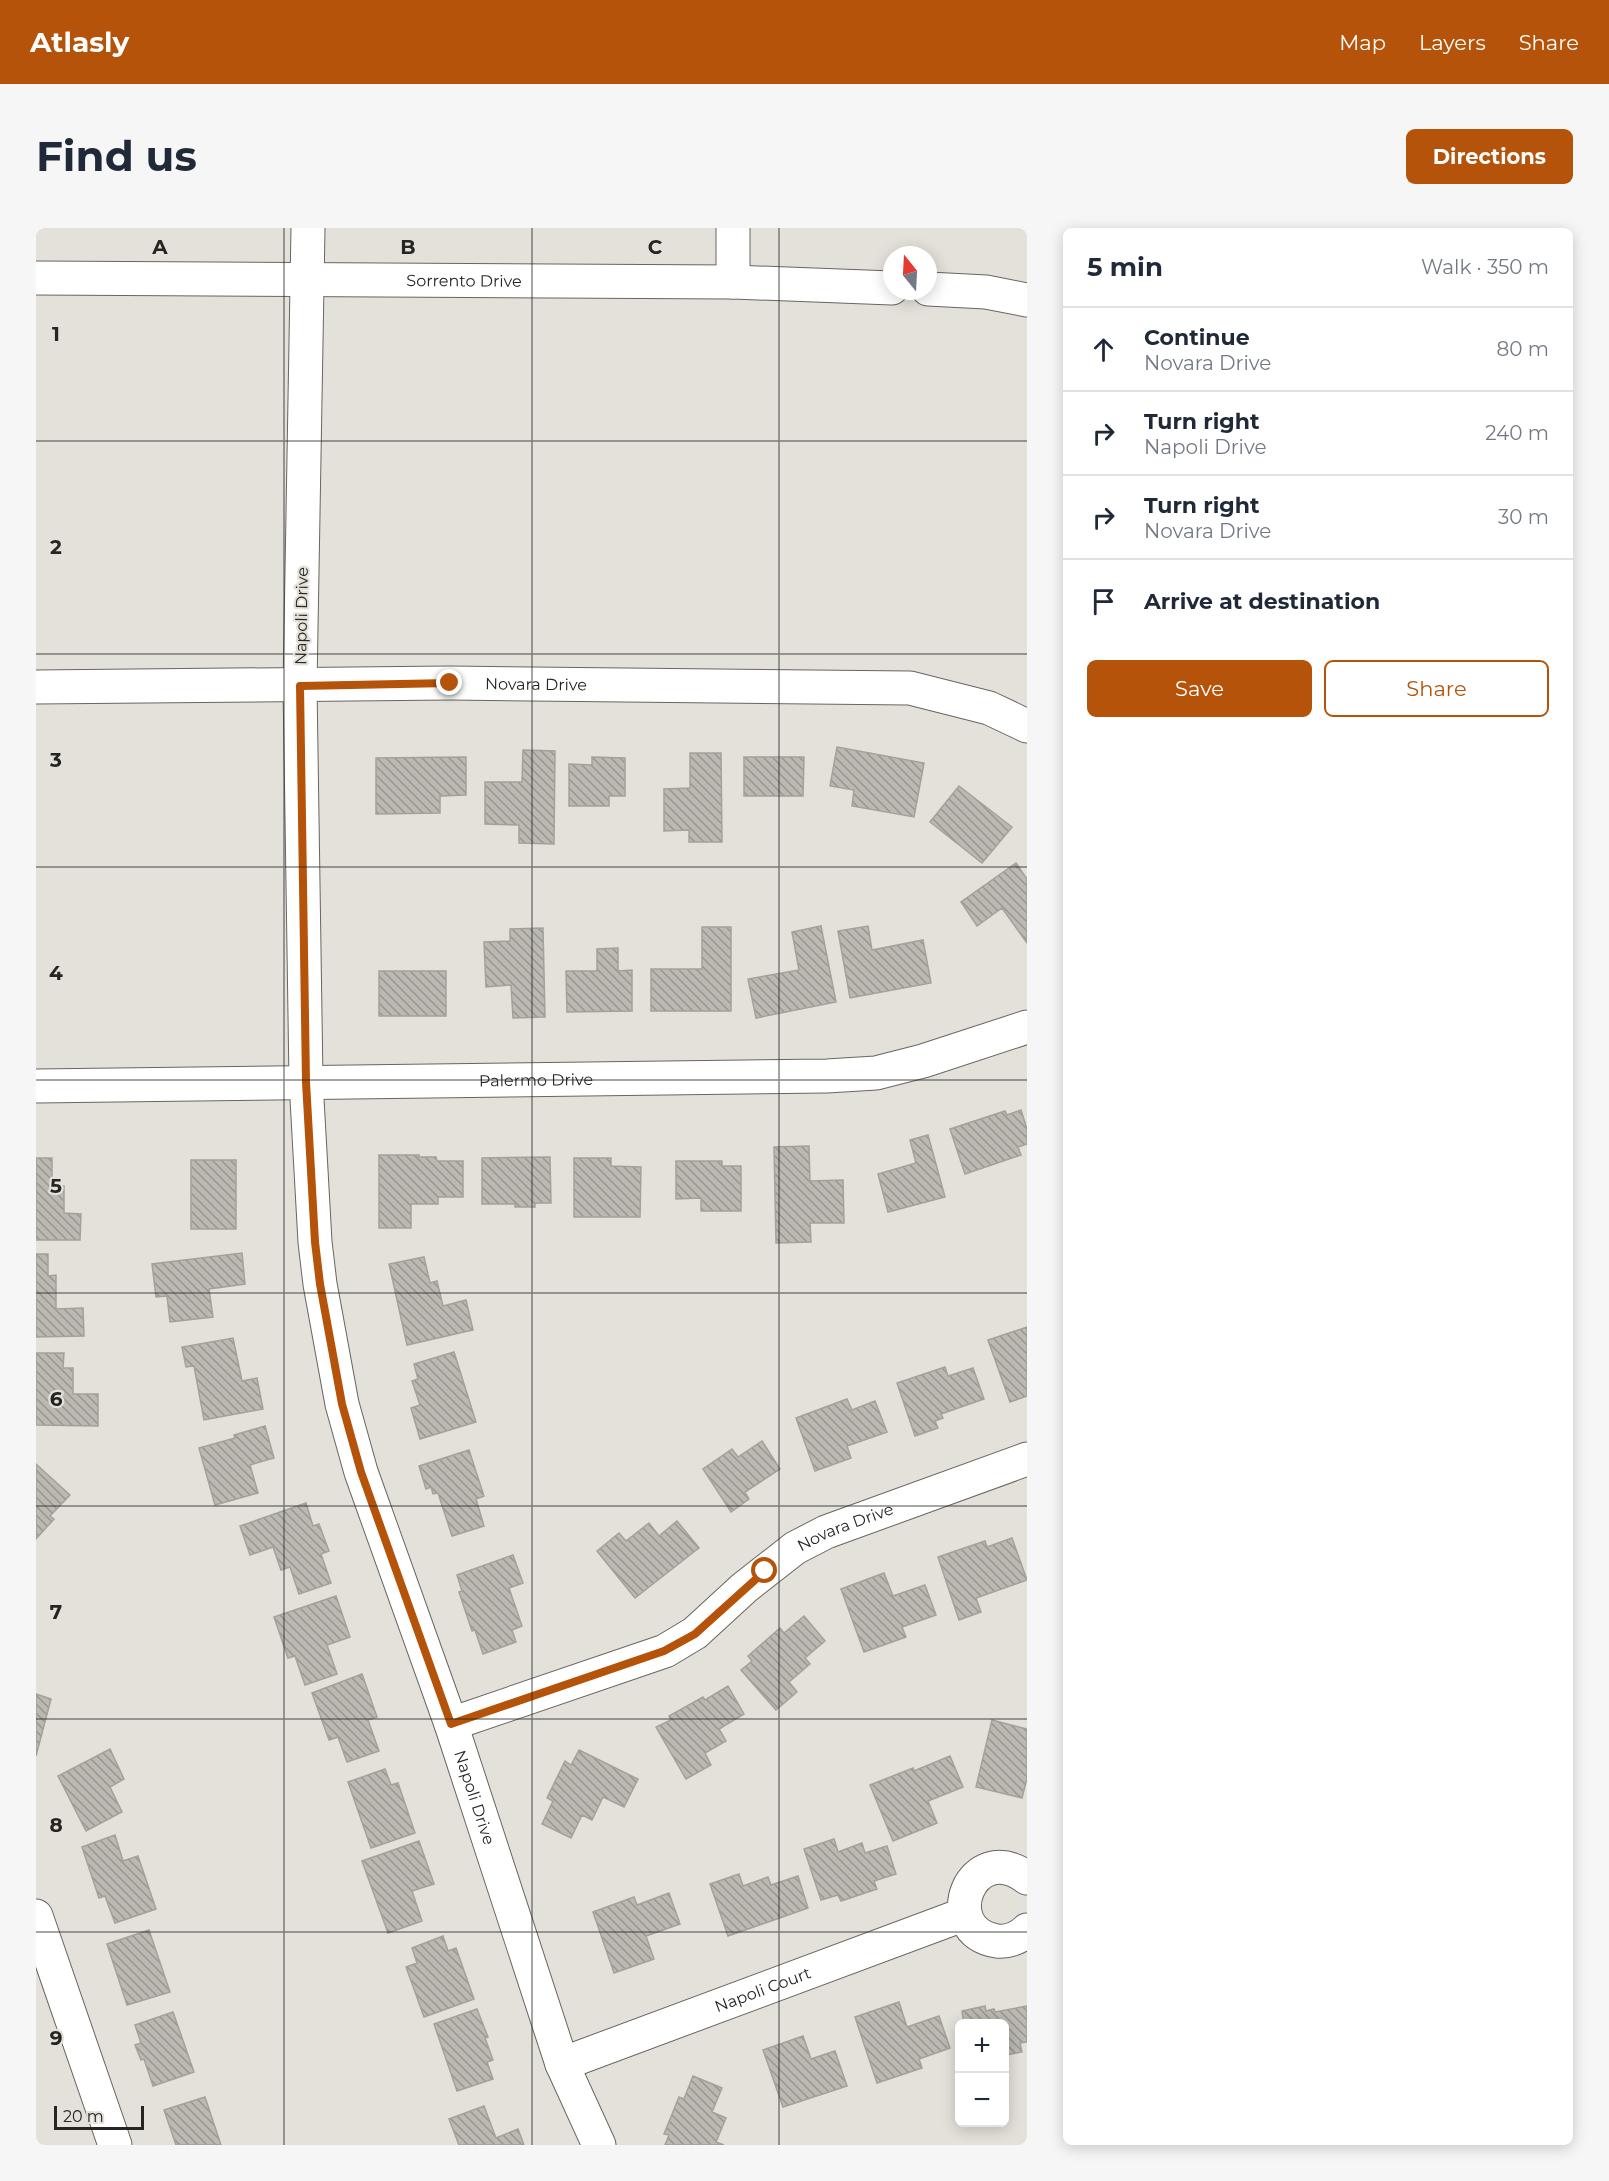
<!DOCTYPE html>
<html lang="en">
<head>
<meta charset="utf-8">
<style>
	:root { --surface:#fff; --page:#f6f6f7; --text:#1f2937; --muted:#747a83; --line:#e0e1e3; --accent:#b45309 }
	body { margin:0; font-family:Montserrat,sans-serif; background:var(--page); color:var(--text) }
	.controls { position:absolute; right:18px; bottom:18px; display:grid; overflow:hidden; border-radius:9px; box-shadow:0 3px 15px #0003 }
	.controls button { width:54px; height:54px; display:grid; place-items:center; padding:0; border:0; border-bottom:2px solid var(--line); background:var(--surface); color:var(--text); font:30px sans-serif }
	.compass { position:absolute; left:847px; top:18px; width:54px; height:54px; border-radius:50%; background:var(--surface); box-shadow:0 3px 15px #0003; rotate:342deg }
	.scale { position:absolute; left:18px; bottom:15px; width:90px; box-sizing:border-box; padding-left:6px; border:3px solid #262522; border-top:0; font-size:16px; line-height:21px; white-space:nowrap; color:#262522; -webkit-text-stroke:4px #e3e1d9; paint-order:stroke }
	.stop { position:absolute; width:18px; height:18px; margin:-14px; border:4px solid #b45309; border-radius:50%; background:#fff }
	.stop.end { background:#b45309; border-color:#fff; box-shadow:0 2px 6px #0008 }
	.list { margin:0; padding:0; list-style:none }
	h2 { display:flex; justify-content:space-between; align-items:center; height:78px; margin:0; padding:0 24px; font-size:26px }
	h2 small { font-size:20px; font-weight:400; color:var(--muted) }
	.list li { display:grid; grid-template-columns:39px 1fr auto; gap:18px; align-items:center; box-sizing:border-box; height:84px; padding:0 24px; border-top:2px solid var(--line) }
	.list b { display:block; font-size:22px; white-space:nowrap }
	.list p { margin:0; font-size:20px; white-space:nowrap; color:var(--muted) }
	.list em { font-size:20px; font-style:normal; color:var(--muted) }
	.actions { display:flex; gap:12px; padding:18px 24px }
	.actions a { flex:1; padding:14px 0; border:2px solid var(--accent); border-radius:9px; text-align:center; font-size:21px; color:var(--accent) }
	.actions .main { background:var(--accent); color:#fff }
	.icon { flex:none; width:33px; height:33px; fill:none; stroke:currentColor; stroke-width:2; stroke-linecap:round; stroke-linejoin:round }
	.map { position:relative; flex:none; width:991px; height:1917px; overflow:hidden; border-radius:9px }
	header { display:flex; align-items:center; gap:36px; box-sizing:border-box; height:84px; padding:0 30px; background:var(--accent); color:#fff }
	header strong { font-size:28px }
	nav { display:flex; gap:33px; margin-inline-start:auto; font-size:21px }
	.intro { display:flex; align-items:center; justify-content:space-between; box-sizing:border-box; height:144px; padding:0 36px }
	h1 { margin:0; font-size:42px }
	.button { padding:15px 27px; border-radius:9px; background:var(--accent); color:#fff; font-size:21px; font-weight:700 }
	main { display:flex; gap:36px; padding:0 36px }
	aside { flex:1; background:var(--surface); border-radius:9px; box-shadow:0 3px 15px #0003 }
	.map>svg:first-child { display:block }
</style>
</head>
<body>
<header>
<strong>Atlasly</strong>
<nav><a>Map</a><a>Layers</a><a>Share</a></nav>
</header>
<div class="intro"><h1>Find us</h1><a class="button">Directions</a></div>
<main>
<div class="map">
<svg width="991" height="1917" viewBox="0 0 991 1917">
	<defs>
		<pattern id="building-back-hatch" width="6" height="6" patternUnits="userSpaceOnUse" patternTransform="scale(1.5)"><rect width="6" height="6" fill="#bbb9b1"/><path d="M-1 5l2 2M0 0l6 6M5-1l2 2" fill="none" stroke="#989690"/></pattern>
	</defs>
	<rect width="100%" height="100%" fill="#e3e1d9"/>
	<path fill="url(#building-back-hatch)" stroke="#a3a29a" stroke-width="1.5" d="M801,519L888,535L878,589L816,578L818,562L794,558Z
		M487,522L519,523L518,616L483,615V597L449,596V554H486Z
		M654,525H685L686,614H653V602L628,603V561L654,560Z
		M430,529V567L404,568V585L340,586V530Z
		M556,529L589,530V568H573V578H533V536L556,537Z
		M708,529H768L767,568H708Z
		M923,558L976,599L946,635L894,594Z
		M980,635L991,651V715L966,680L941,698L925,674Z
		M785,698L800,774L720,790L712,751L763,742L756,704Z
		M832,698L836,722L887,712L895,755L814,770L802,703Z
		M666,699H695V783H615V741H666Z
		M507,700L509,789L477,790L475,757L450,759L448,714L474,713V701Z
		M582,720V743L596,742V783L531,784L530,743H561V721Z
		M343,743H410V788H343Z
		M985,882L991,901V916L982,919L985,927L929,946L914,901L969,883L971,887Z
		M892,907L909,969L852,984L842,946L880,935L874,912Z
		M773,918L774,953L807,952L808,995H774L775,1014L740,1015L738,919Z
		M343,927H383V929H400L401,933H427V969H402V976H375V1000H343Z
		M514,929L515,975H499V979H479V976H446V930Z
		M0,930H16V957L28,958V985L45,986L44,1012H0Z
		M538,930H575V938L605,939L604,989H538Z
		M155,932H200V1001H155Z
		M640,933H686V938H705V983H665V970L640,971Z
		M206,1025L209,1056L173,1061L177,1089L134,1094L131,1068L120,1069L116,1036Z
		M0,1026H12V1048L20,1047V1081L47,1080L48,1108L0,1109Z
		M388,1029L394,1055L401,1053L407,1078L430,1072L437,1102L371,1117L353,1036Z
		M991,1099V1168L974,1174L952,1112Z
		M197,1110L206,1153L221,1150L227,1181L168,1192L158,1138L150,1139L146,1119Z
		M418,1124L440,1194L384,1211L375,1180L384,1177L376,1153L382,1151L378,1136Z
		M0,1125H28L27,1140H37V1166H62V1198L0,1197Z
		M909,1139L912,1148L937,1140L948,1171L905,1186L907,1190L899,1193L902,1200L879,1208L861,1155Z
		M811,1171L816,1182L839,1173L851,1204L811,1218L815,1230L779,1243L760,1190Z
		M229,1198L238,1230L214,1237L222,1265L179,1277L163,1220L199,1210L198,1207Z
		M726,1213L744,1241L709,1264L713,1271L695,1284L667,1241L696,1221L702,1229Z
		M433,1222L448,1268L440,1271L448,1298L416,1308L402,1265L397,1266L395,1259L390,1261L383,1238Z
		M0,1236L34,1267L14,1288L18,1291L0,1311Z
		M270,1275L277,1298L283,1296L293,1323L285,1326L295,1355L263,1366L254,1339L245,1342L237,1319L214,1327L204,1298Z
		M641,1293L663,1320L599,1370L561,1323L583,1305L590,1313L613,1295L623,1308Z
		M976,1310L991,1352L940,1370L945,1384L923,1392L902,1329L949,1313L951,1319Z
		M477,1327L487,1355L473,1360L486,1398L476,1402L480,1414L447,1426L439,1402L436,1403L423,1364L426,1363L421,1347Z
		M848,1345L857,1368L889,1357L900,1387L866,1399L870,1409L828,1424L805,1361Z
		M300,1368L314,1409L291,1417L301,1446L269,1457L259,1428L252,1430L238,1389Z
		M768,1388L789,1413L769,1430L774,1436L753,1454L761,1464L740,1482L705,1442L716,1433L712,1428L744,1400L748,1405Z
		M326,1446L341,1489L332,1492L343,1523L311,1534L302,1509L293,1512L276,1465Z
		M692,1458L708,1486L683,1501L690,1513L669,1525L675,1537L650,1551L620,1499L635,1492L633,1488L667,1469L669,1472Z
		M0,1466L15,1471L0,1528Z
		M956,1492L991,1501V1550L986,1570L940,1559Z
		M74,1521L88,1551L74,1559L86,1584L50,1603L22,1548Z
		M543,1522L602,1551L588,1579L567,1569L556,1592L546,1587L535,1610L506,1596L517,1573L511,1570L529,1533L535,1537Z
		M914,1528L927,1559L892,1573L901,1595L857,1613L834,1557L877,1540L878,1543Z
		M349,1541L355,1557L362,1555L379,1605L335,1620L312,1554Z
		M79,1607L87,1633L102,1628L120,1681L79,1695L69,1668L63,1670L46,1619Z
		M798,1611L802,1624L826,1615L829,1625L851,1618L860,1646L838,1653L841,1661L805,1673L802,1667L785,1672L768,1621Z
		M383,1613L398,1656L376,1663L386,1693L352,1705L326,1633Z
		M703,1646L707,1658L732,1649L735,1657L762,1648L772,1680L692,1708L674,1656Z
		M633,1665L644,1696L610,1708L618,1731L578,1745L557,1684L598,1669L601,1677Z
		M113,1702L134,1764L91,1777L71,1716Z
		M407,1708L412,1723L420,1720L438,1771L388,1789L370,1739L381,1735L376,1720Z
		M863,1774L871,1799L903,1788L914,1820L883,1831L886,1840L841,1855L819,1789Z
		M949,1778L950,1783L958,1781L959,1784L991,1778V1814L984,1815L986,1824L969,1827V1796H928L926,1783Z
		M441,1781L452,1809L449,1810L457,1832L451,1834L457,1851L421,1863L398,1796Z
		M137,1784L158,1844L117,1858L108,1831L105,1832L99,1817L105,1815L99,1797Z
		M767,1808L775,1831L799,1823L811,1858L747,1879L727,1822Z
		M657,1848L686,1860L676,1884L690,1890L680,1914L688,1917H629L633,1907L628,1906L643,1869L648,1871Z
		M169,1869L185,1917H140L128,1882Z
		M448,1878L460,1910L482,1901L488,1917H423L413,1891Z"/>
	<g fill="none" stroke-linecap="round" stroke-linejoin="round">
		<defs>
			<g id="street">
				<path id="s1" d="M272,0L264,458L270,853L279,1014L284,1056L306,1176L325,1244L415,1496L526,1836L563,1917"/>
				<path d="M697,0V54"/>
				<path id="s2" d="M0,50L697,54L856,60"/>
				<path d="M892,61L950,64L991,72"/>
				<path id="s3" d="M0,459L414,455L874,460L953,480L991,498"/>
				<path id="s4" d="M0,858L791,848L840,845L887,833L991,799"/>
				<path id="s5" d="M415,1496L629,1423L659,1405L708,1360L759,1320L790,1304L991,1231"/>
				<path d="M991,1650C935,1608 899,1703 961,1713C972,1714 983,1710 991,1702"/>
				<path d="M0,1688L79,1917"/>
				<path id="s6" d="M526,1836L929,1686"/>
			</g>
		</defs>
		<use href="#street" stroke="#68665f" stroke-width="35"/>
		<use href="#street" stroke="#fff" stroke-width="33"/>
	</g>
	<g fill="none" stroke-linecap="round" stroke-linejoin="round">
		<path stroke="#b45309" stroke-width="8" d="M414,455L264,458L270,854L279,1014L284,1056L306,1176L325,1244L415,1496L628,1423L659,1406L729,1343"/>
	</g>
	<path fill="none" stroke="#262522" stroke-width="1.5" stroke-opacity="0.55" d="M248,0V1917M496,0V1917M743,0V1917M0,213H991M0,426H991M0,639H991M0,852H991M0,1065H991M0,1278H991M0,1491H991M0,1704H991"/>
	<g text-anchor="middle" stroke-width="4.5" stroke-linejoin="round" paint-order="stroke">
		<g font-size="16" fill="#262522" stroke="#e3e1d9">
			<text dy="6" stroke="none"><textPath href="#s2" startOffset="428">Sorrento Drive</textPath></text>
			<text transform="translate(265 388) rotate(-89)" y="6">Napoli Drive</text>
			<text dy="6" stroke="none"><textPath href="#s3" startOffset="500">Novara Drive</textPath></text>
			<text dy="6" stroke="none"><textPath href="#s4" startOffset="500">Palermo Drive</textPath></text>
			<text dy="6" stroke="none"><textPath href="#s5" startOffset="447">Novara Drive</textPath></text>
			<text dy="6" stroke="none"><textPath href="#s1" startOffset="1594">Napoli Drive</textPath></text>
			<text dy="6" stroke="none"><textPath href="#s6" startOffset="214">Napoli Court</textPath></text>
		</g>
	</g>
	<g font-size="20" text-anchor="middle" font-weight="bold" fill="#262522" stroke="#e3e1d9" stroke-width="4.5" stroke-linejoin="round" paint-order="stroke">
		<text x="124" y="26">A</text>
		<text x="372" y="26">B</text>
		<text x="619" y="26">C</text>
		<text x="20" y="113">1</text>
		<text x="20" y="326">2</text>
		<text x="20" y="539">3</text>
		<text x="20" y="752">4</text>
		<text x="20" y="965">5</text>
		<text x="20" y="1178">6</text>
		<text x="20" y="1391">7</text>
		<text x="20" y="1604">8</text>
		<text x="20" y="1817">9</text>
	</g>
</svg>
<div class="controls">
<button>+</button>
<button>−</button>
</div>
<svg class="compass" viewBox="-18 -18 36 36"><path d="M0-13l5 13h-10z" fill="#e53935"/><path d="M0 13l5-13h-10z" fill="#747a83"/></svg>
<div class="scale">20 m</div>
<div class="stop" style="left:729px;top:1343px"></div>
<div class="stop end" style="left:414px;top:455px"></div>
</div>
<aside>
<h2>5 min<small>Walk · 350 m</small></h2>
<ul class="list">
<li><svg class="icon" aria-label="ahead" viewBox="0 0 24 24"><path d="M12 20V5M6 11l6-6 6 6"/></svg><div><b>Continue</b><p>Novara Drive</p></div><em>80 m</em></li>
<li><svg class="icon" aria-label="right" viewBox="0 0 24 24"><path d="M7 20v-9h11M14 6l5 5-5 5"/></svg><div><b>Turn right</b><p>Napoli Drive</p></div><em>240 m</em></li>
<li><svg class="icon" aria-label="right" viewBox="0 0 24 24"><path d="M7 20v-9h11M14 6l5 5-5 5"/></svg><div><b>Turn right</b><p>Novara Drive</p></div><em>30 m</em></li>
<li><svg class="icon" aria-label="arrive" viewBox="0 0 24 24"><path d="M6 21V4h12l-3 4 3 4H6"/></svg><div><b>Arrive at destination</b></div></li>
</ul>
<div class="actions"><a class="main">Save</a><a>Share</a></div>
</aside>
</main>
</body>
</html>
